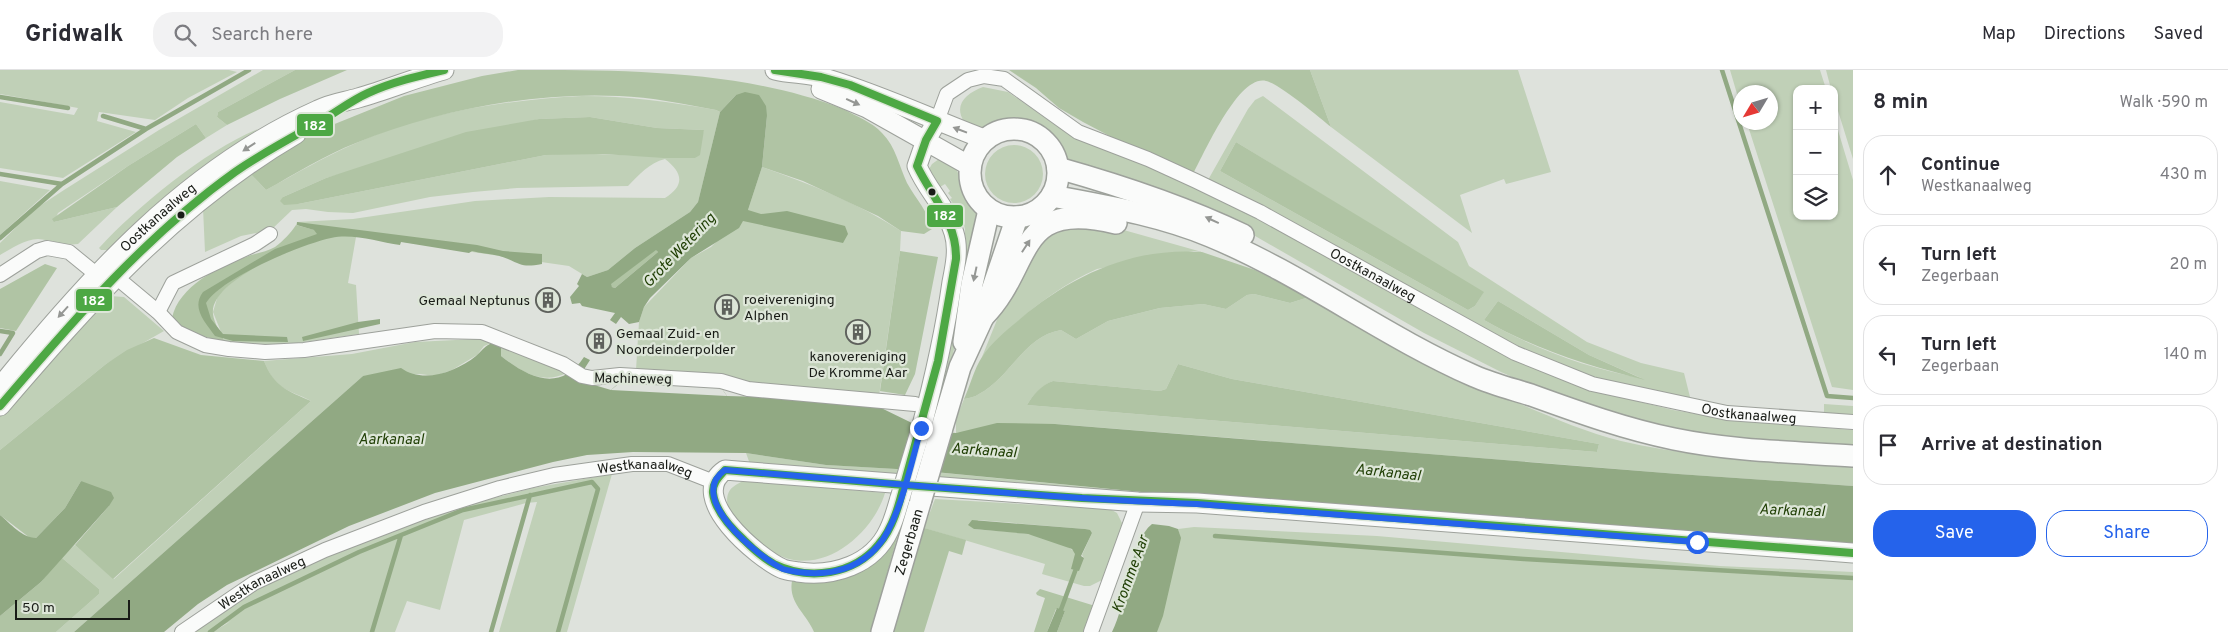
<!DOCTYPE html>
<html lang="en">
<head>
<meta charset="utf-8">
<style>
	:root { --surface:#fff; --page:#f2f2f3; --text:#2b2b33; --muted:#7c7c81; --line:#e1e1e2; --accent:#2563eb }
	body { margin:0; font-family:Overpass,sans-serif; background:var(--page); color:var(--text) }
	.controls { position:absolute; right:15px; top:15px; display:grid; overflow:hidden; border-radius:10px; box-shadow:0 1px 4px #0004 }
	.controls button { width:45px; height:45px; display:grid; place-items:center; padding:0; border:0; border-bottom:1px solid var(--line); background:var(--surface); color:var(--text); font:25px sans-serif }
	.compass { position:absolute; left:1733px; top:15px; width:45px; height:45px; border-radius:50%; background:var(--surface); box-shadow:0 1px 4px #0004; rotate:232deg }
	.scale { position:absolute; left:15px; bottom:12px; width:115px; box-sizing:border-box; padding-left:5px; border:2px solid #191c17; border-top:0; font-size:14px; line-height:18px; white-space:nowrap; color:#191c17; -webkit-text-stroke:4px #dde6d8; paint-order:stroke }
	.stop { position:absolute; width:15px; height:15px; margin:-11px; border:4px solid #2563eb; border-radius:50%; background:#fff }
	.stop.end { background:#2563eb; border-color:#fff; box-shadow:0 1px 5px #0008 }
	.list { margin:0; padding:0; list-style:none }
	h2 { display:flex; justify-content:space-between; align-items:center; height:65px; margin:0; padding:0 20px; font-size:21px }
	h2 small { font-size:16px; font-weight:400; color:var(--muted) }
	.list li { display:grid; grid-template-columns:32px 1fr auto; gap:15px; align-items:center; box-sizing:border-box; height:80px; margin:0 10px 10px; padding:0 10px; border:1px solid var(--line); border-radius:20px }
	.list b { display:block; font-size:19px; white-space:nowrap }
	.list p { margin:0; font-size:16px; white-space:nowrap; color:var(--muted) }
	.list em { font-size:16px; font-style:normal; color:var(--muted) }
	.actions { display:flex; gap:10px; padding:15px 20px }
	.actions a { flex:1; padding:11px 0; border:1px solid var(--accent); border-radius:20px; text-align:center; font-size:18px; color:var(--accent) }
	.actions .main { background:var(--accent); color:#fff }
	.icon { flex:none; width:28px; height:28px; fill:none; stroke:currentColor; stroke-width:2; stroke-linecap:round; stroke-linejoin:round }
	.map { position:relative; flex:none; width:1853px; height:562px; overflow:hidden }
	header { display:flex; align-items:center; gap:30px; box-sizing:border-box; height:70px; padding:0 25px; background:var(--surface); border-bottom:1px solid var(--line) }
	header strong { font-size:24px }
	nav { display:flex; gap:28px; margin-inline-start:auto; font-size:18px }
	.search { width:350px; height:45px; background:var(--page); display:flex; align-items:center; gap:12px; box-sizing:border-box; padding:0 18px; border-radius:20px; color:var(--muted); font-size:19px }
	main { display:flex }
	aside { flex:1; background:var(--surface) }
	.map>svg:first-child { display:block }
</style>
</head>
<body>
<header>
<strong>Gridwalk</strong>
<div class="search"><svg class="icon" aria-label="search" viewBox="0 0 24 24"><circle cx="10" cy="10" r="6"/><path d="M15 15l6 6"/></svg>Search here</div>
<nav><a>Map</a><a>Directions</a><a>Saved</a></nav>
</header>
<main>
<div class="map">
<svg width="1853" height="562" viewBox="0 0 1853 562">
	<rect width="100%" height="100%" fill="#dee2dc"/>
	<path fill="#c0d0b7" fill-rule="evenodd" d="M0,0H229L237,2L188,28L155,50L99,42L97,51L136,62L63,108L0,98V32L74,45L78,38L0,24Z
		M263,0H295L218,42L217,47L227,55L206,68L196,54L128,96L58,143L54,152L117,137L78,174C64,176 52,170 38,169C25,169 11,179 0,185V173L35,139L64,120L159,60Z
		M1310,0H1518L1551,102L1506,114L1504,109L1460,125L1472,163L1331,57Z
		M1730,0H1820L1826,19H1797V146H1834V47L1853,110V320L1832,317L1747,53L1770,52V22H1740V34Z
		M1826,0H1853V89L1834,28V19H1831Z
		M983,17L1008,22L1068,64L1159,101L1288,164L1466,264L1620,327L1673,340L1738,351L1853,360V378L1691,363L1639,352L1535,317L1501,302L1424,263L1250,163L1067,90C1051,70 1037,50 1008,53C1000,54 993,59 986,60C980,60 970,55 964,52C953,34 967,23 983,17Z
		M582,26C627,26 671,32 716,40L720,42L698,132L690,142L635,178L608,200L587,207L569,196L369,167H356L348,213L356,215L359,264L284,275L225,272L213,242L218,225L243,203L325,162L296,155L297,152L353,149L475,131L549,127L665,128C686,115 682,102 665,89C649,93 640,104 628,116L517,118L473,122L430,127L353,143L328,142L306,139L292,140L271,160L241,166L205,182L203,138L247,100L266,120C295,104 324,87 354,74C425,42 505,30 582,26ZM590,47L657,58L704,60L695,88L571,83L546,85L298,134L283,127L326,108L539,49Z
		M1263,26L1458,172L1469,196L1587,272L1641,293L1684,303L1692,335L1644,327L1511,278L1208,110L1248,39L1255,30ZM1236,72L1483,223L1475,236L1468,240L1220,101ZM1498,231L1589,285L1641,308C1586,298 1533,278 1484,250Z
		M258,59L213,92L110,180H101L99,178C137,137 206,80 258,59Z
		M985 104a29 29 0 1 1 58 0a29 29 0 1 1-58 0Z
		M939,89L955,97L979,144L963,241L944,322H940L956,240H959L965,194V159L962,148L950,129L952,128L948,123L950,121L945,114L940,117L928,101L932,94Z
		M762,97C810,114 858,133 901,161L900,181L879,326L748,314L636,300L639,252L644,237L691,188L711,177L748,140Z
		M0,111L50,120L0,165Z
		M1065,157H1113L1202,182L1194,181L1097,199C1052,219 1015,251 982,287L1009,220L1036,174Z
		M1254,224L1290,233L1309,227L1525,336C1556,349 1588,363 1621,371C1696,389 1777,390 1853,397V416L1678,404L1056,354L956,363V349L964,329C969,328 975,327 979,324C1010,308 1024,266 1061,260L1076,269L1108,251L1160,238L1203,234L1226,239L1247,225ZM1178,294L1232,309L1599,374L1597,382L1027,335C1033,325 1042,315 1053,311L1160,321L1166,319Z
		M110,226L124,227L164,261L106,294L0,380V344Z
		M476,269L494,272L484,276L477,285L452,300L435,306L420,304L363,306L74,562H56L99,524V519L61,487L75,475L114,509L311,331C287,318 276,322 264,291L352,284L415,272Z
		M501,275L567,303C541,315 522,302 501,286Z
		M1824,334L1853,336V349L1824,347Z
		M746,383L826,395L914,400L1150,423H1118L751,397Z
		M612,404L567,562H499L537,432L526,433L464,450L440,540L407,531L395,562H213L231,551L209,562H193L233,532L297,498L451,439L533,418Z
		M743,411L885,423C874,460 831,500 789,489C768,484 714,444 730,420C733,416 739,413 743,411Z
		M935,429L1110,439L1117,443L1122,453L1121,463L1107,504L1102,510L1090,516H1084L1042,504L1045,494L924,458ZM978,450L1085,459L1092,463L1082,485L1084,488C1078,486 1076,482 1071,479C1045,461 1004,462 974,459Z
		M1194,457L1377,466L1720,496L1853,502V562H1147L1180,466L1178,459Z"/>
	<path fill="#b0c4a4" d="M295,0H347L280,29L227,55L217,47L218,42Z
		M518,0C626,0 743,0 843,39C856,46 872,52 882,63C896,77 899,96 907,113C917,131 927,139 932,159L924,164L901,161L878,146L803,111L762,97L767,46L736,25L720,42L716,40C684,34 651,27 619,26C531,22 438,40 356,73C325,85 295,104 266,120L247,100L300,68L404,26L482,6Z
		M1009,0H1310L1331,57C1320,48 1278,13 1266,11C1239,4 1205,82 1194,102L1121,72L1083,52L1059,38L1036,18Z
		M590,47L657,58L704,60L700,85L695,88H664L603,84L546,85L298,134L284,135L280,131L283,127L326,108L466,62L539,49Z
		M196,54L206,68L177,87L117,137L54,152L52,149L128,96Z
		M1236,72L1484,222L1475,236L1468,240L1220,101Z
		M296,155L326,163C301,176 209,210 213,244C214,253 221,264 225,272L187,262L172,248C179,216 218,197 246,187C255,183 267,182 275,177C284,170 290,164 296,155Z
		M656,179L658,182L615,218L612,217L610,214Z
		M900,181L938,187L915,304L905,325L880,321Z
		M1202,182L1255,200L1309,227L1290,233L1254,224L1247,225L1226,239L1203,234L1160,238L1108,251L1076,269L1061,260C1024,266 1010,308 979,324C975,327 969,328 964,329C970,316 974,299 982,287C992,272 1007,260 1020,249C1072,205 1133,177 1202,182Z
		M45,194L57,198L16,261L0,258V219Z
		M1498,231L1589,285L1645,310C1588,296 1535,279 1484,250Z
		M154,268L201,285L264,291C274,317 288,321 311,331L113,509L75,475L109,436L81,411L65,438L36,468H30L0,445V380L106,294L127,280Z
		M1178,294L1232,309L1599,374L1597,382L1027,335C1033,325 1041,315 1053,311L1160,321L1166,319Z
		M921,457L966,470L962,485L949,481L924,562H892Z
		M898,464L871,562H814C807,544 788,533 792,511C847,518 864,504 898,464Z
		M61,487L99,519V524L56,562H0V546L41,512Z
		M1040,519L1092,535L1093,539L1086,562H1057L1065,541L1056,539L1047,562H1034L1045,528L1037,525L1036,523Z"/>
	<path fill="#91a983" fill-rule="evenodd" d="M745,22L759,25L766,36L767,46L762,97L748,140L761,144L787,141L845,156L848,164L843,173L743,151L739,158L691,188L650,228L644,237L639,252L629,254L621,247L616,254L610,250L615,243L582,236L580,233L572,234L570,227L579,216L577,214L582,204L587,207L608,200L635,178L690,142L698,132L720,42L736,25ZM656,180L658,182L615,218L612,217L611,214Z
		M297,152L477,175L503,181L542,184V194C525,197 523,196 508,189C497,184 483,184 472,181L469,183L401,172L400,175C378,172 353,163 331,168C302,174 221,208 206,233L211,249L223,264L287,267L288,272L233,271L215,266C205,252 191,238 203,222L275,179L317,164L314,160L297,155Z
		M380,249V254L303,271L302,267L358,252Z
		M494,272L501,275V286C529,308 560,323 584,287L590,290L583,301L584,312L611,320L622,310L720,316L727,326L831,329L875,335L912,353L910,359L956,363L997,353L1055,354L1678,404L1853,416V479L1162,424L914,400L826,395L746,383L633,382L587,385L553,392L435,423L349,456L227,515L198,534L164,562H74L363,306L401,298C423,314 456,302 476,286C484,279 483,277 494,272Z
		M81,411L111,422L114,428L109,436L41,512L0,546V445C10,453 22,468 36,468L65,438Z
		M972,450L1085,459L1090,460L1092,463L1081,486L1084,488L1079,501L1071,499L1075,484L1072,479L1028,464L974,459L968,455Z
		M1152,454L1169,456L1178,459L1181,468L1163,546L1157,562H1112C1127,534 1129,472 1152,454Z
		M1057,538L1065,541L1057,562H1047Z"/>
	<path fill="#dee2dc" d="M623,310L720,316L727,326L611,320Z"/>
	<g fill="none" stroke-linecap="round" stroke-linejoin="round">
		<path stroke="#91a983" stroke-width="4.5" d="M1722,0L1827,326L1853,328
			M0,27L68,38
			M103,46L146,59L249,0
			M0,104L62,114
			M0,168L62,114L146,59
			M0,261L13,263L0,284
			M1215,466L1524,489L1853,508
			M1059,545L1077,496
			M210,562L244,537L359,482L463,440L592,412L598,419L558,562
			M372,562L401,465
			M491,562L530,425"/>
		<defs>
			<g id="street">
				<path id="s1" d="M937,51L947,24L968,10L984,6L1004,9L1078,62L1148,89L1196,111L1260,142L1515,283L1592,314L1727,343L1853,352"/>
				<path d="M0,205L37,181L47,178L69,182L96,204L116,207L158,242L177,262L205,275L229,279L265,282L304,280L435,261L482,262L563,294L582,306L592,308L620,305L721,311L748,319L915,334"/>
				<path d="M158,242L173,213L255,174L270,164"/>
				<path id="s2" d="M182,562L254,513L325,480L424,442L500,418L554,405L632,394H668L714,412"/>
				<path d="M1091,562L1138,432"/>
			</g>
			<g id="secondary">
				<path d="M775,0C791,4 809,3 824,8C879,24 931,49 984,69"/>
				<path d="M821,19L867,38L970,96"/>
				<path id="s3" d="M0,317C89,207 186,99 318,40C332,33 344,32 358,28C387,20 415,8 444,0"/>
				<path d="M0,336C90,231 175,135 296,64"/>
				<path d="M921,359C934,310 945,262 952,212C955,197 959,179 954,163C947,138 927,120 917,96L926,70L937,51"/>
				<path d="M900,428C897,438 894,450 889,460C873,495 833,507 798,502C794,501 788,501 783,499C758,488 685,427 725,400L737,401L1138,432L1197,433L1853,483"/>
			</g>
			<g id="primary">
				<circle cx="1014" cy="103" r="44"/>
				<path d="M1058,98C1122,116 1183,136 1243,165"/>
				<path d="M1052,126C1105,136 1160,145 1210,166C1302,204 1383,266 1474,306C1492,314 1512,319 1531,325C1578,342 1625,359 1674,369C1732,381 1794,382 1853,386"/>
				<path d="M983,247C1034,196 1013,128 1116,153"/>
				<path d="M964,272L972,214L989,140"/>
				<path d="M941,361L960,297L983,247L1017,147"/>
				<path id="s4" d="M882,562L921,429"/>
			</g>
		</defs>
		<use href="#street" stroke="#9da19b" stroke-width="16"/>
		<use href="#secondary" stroke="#9da19b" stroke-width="21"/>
		<use href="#primary" stroke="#9da19b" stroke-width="24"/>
		<use href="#street" stroke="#fafbfa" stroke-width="14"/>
		<use href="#secondary" stroke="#fafbfa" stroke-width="19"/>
		<use href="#primary" stroke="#fafbfa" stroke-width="21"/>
		<defs>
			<path id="secondary-bridge" d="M900,428L921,359"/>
			<path id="primary-bridge" d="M921,429L941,361"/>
		</defs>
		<use href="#secondary-bridge" stroke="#9da19b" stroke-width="21" stroke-linecap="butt"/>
		<use href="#primary-bridge" stroke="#9da19b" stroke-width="24" stroke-linecap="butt"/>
		<use href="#secondary-bridge" stroke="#fafbfa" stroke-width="19"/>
		<use href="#primary-bridge" stroke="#fafbfa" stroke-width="21"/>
		<defs>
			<path id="bus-1" d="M775,0L821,7L850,15L937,51L926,70L917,96C932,127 957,152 956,189L938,291L904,415
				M0,336C72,252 144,167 235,102C261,84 289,69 316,54C334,44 350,31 368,23C392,12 418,6 444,0
				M725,400L904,415C899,435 893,458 879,474C854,505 809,511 774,494C763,488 753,479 744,470C731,458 715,441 713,423C712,413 719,407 725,400Z
				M904,415L1082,428L1197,433L1853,483"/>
		</defs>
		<use href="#bus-1" stroke="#dde6d8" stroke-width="11"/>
		<use href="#bus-1" stroke="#4da844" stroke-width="8"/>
	</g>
	<defs><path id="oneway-solid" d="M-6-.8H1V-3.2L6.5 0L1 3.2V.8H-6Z" transform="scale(1.25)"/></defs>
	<g fill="#959794">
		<use href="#oneway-solid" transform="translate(853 32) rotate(24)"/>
		<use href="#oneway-solid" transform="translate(960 60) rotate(-159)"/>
		<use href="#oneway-solid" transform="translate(249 77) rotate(147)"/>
		<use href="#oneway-solid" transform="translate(1212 150) rotate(-155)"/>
		<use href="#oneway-solid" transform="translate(1026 176) rotate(-57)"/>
		<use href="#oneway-solid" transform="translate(975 204) rotate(102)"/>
		<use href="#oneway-solid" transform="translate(63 242) rotate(132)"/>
	</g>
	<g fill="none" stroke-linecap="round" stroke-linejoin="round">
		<path stroke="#2563eb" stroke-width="6" d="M921,358C912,391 899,452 878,476C857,500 828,506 798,502C793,501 788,501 783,499C758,487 685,427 725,400L737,401C890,413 1043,428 1197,434L1697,472"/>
	</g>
	<defs>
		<symbol id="building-ring" viewBox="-11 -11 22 22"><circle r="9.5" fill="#dde6d8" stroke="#5e615c" stroke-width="1.5"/><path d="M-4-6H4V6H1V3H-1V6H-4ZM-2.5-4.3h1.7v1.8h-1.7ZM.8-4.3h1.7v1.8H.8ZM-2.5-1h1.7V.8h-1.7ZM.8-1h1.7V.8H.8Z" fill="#5e615c"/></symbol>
	</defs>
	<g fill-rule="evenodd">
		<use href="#building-ring" x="534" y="216" width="28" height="28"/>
		<use href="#building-ring" x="713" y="223" width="28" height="28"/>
		<use href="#building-ring" x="844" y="248" width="28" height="28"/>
		<use href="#building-ring" x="585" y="257" width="28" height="28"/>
	</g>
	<g fill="#191c17" stroke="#dde6d8" stroke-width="2">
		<circle cx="932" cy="122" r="4.5"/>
		<circle cx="181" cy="145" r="4.5"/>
	</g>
	<g text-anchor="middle" stroke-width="4.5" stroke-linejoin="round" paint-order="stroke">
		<g font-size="14" fill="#191c17" stroke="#dde6d8">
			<text dy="5" stroke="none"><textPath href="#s3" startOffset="232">Oostkanaalweg</textPath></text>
			<text dy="5" stroke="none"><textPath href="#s1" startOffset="510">Oostkanaalweg</textPath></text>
			<text transform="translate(633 308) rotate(1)" y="5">Machineweg</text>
			<text dy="5" stroke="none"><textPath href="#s1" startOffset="915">Oostkanaalweg</textPath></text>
			<text dy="5" stroke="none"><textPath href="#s2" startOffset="499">Westkanaalweg</textPath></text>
			<text dy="5" stroke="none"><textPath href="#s4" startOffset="94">Zegerbaan</textPath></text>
			<text dy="5" stroke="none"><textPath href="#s2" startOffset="94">Westkanaalweg</textPath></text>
		</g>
		<g font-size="14" fill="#191c17" stroke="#dde6d8" text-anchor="start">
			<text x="744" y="234">roeivereniging<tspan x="744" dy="16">Alphen</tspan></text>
			<text x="530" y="235" text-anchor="end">Gemaal Neptunus</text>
			<text x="616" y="268">Gemaal Zuid- en<tspan x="616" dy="16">Noordeinderpolder</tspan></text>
			<text x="858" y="291" text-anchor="middle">kanovereniging<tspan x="858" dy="16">De Kromme Aar</tspan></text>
		</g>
		<g font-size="15" font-style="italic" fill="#203f05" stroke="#dde6d8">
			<text transform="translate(679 180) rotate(-46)" y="5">Grote Wetering</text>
			<text x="391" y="374">Aarkanaal</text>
			<text transform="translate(984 380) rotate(4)" y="5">Aarkanaal</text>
			<text transform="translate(1388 402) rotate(6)" y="5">Aarkanaal</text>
			<text transform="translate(1792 440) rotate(2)" y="5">Aarkanaal</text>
			<text transform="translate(1130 504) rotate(-70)" y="5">Kromme Aar</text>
		</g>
	</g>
	<g stroke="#dde6d8" stroke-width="2">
		<rect x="296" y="43" width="38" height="24" rx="5" fill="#4da844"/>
		<rect x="926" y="134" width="38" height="24" rx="5" fill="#4da844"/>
		<rect x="75" y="218" width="38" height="24" rx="5" fill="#4da844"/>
	</g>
	<g font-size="14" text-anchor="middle" font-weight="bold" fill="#fff">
		<text x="315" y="60">182</text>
		<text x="945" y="150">182</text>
		<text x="94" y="235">182</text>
	</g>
</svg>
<div class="controls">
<button>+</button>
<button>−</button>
<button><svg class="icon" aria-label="layers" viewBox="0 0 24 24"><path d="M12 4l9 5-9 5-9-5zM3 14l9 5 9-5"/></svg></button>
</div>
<svg class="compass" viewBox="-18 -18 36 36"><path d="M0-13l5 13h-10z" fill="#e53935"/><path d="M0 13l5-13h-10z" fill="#7c7c81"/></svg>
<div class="scale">50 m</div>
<div class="stop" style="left:1697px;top:472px"></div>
<div class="stop end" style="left:921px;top:358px"></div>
</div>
<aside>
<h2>8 min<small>Walk · 590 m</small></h2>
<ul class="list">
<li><svg class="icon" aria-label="ahead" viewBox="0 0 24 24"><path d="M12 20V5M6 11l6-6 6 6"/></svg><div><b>Continue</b><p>Westkanaalweg</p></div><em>430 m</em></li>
<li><svg class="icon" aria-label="left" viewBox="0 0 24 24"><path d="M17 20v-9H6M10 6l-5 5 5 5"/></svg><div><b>Turn left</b><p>Zegerbaan</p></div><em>20 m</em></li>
<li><svg class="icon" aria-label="left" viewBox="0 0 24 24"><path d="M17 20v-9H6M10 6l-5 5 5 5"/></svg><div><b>Turn left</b><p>Zegerbaan</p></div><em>140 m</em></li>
<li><svg class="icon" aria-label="arrive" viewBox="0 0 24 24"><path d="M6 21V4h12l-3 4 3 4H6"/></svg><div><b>Arrive at destination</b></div></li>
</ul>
<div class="actions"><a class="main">Save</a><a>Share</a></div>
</aside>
</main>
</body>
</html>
